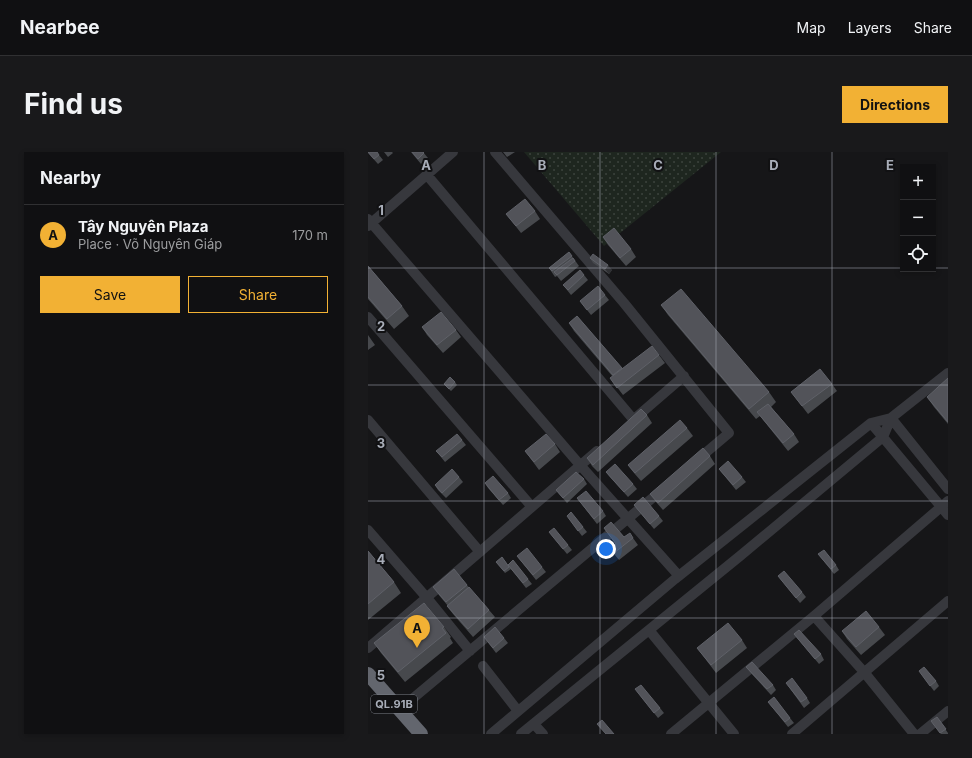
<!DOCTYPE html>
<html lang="en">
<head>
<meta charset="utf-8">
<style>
	:root { --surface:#101012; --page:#19191b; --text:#f1f3f6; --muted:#9c9d9f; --line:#303032; --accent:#f2b134 }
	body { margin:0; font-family:Inter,sans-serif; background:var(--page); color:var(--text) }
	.controls { position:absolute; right:12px; top:12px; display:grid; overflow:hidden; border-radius:0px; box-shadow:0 2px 6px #0003 }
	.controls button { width:36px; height:36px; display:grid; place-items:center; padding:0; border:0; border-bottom:1px solid var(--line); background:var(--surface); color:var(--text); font:20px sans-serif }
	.you { position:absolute; left:238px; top:397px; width:14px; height:14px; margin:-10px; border:3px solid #fff; border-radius:50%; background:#1a73e8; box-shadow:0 0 0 6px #1a73e833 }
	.badge { display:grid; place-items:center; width:26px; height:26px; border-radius:50%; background:var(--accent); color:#111; font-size:13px; font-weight:700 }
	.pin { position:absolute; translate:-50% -33px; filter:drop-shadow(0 1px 2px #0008) }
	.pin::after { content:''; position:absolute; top:21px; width:14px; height:12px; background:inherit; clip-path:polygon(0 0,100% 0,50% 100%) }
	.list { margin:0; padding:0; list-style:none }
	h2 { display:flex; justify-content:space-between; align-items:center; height:52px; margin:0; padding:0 16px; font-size:17px }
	h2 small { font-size:13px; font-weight:400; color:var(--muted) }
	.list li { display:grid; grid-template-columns:26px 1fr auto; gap:12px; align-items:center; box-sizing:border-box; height:60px; padding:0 16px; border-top:1px solid var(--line) }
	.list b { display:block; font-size:15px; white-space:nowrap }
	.list p { margin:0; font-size:13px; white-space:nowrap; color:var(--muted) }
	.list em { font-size:13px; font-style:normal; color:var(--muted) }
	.actions { display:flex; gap:8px; padding:12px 16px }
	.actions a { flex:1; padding:9px 0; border:1px solid var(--accent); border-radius:0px; text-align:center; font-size:14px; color:var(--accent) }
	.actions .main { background:var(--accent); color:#111 }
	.icon { flex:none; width:22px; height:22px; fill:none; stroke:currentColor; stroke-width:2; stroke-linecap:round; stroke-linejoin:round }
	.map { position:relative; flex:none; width:580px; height:582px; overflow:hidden; border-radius:0px }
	header { display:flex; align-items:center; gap:24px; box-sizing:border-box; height:56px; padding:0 20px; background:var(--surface); border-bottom:1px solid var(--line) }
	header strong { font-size:19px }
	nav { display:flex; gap:22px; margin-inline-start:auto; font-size:14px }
	.intro { display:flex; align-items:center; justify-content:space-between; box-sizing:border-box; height:96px; padding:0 24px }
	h1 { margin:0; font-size:28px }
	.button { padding:10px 18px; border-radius:0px; background:var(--accent); color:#111; font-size:14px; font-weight:700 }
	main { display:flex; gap:24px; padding:0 24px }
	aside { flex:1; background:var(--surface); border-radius:0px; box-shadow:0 2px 6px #0003 }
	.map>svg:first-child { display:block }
</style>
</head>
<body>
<header>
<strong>Nearbee</strong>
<nav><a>Map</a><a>Layers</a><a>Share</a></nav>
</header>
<div class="intro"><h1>Find us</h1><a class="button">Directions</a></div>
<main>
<aside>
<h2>Nearby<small></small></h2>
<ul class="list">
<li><span class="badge">A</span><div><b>Tây Nguyên Plaza</b><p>Place · Võ Nguyên Giáp</p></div><em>170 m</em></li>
</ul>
<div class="actions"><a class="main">Save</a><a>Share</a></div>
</aside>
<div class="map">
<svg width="580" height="582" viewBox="0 0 580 582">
	<defs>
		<pattern id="grass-dots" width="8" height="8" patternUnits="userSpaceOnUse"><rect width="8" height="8" fill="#1e261f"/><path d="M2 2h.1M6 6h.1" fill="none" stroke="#3c433d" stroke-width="1.8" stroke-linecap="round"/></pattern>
	</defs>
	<rect width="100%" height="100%" fill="#161618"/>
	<path fill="url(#grass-dots)" d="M156,0H353L236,94Z"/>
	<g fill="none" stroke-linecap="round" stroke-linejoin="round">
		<path stroke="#37383d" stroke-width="10" d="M127,0L256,151L361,281L329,308
			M59,23L265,267
			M0,67L212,313L311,424
			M0,74L85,0
			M0,165L164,355
			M523,266L580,337
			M0,268L112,400
			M265,268L316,224
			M503,271L580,363
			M0,378L59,446L102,499
			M446,464L496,520L546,582
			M281,478L366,582
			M0,496L229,299
			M115,514L150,559
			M31,558L294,338
			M166,572L175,582
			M123,582L307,427L503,271L523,266L580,221
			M153,582L372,404L515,285L523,266
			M303,582L446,464L580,349
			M424,582L580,449
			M552,582L580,559"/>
		<path stroke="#63666e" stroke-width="14" d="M0,522L53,582"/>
	</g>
	<path fill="#47494d" d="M0,0L11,3L15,8L10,12L0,1Z
		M16,0H24L25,1L20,5Z
		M43,0H55L60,6L53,12Z
		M135,0H147L139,5Z
		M167,59L172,67L153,81L138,62Z
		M235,85L263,97L268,105L258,114L240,93Z
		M201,100L211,114L193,129L189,124L187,125L181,116Z
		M222,106L244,118L241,122L225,111Z
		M0,114L34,154L41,164L26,177L0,147Z
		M216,123L220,128L203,143L195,133Z
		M237,143L241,148L223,163L212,149Z
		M293,153L401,240L408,250L403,255L426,282L431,290L420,299L392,264L388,267L300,163Z
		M209,164L254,217L291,203L297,211L255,243L242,226L245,225L206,179L201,171Z
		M54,175L88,178L93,185L75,201L59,183Z
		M0,183L7,193L0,198Z
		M580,226V272L566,255L559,245Z
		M87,230L89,233L83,239L76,232Z
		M464,232L469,239L440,262L423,240Z
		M279,263L284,271L230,320L224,314L219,306Z
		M319,276L325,284L273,329L266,321L260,313Z
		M94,288L98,293L77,310L68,299Z
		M187,292L192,300L171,318L157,299Z
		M342,304L347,312L295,358L288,350L282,342Z
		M351,317L374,325L378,330L368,338L355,322Z
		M238,320L265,332L269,337L260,345L242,325Z
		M91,325L95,330L78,346L70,338L67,333Z
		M216,327L219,332L199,351L192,343L188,338Z
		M117,331L140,341L143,346L135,353L120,336Z
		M209,346L235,359L238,364L229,372Z
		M266,353L291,364L295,369L286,377Z
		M199,364L215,375L219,380L214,384Z
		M236,376L256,385L265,386L270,393L251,408L242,397L248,392Z
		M181,380L200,393L204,398L199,402Z
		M0,399L26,430L33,441L0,468Z
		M450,402L468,413L471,418L466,422Z
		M149,404L174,415L178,420L168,428Z
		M134,405L143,417L137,421L128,410Z
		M140,413L160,427L164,432L158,436Z
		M410,424L434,440L438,445L432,451Z
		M99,433L102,437L121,458L127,465L105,485L85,462L79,454H80L70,442L65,435Z
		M76,475L83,485L82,486L85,491L37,530L13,501L6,491Z
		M511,475L517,483L493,503L479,487L474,479Z
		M426,482L453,502L456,508L451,512L430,487Z
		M116,485L136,486L140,491L128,501Z
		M374,488L379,496L348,521L329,496Z
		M378,515L405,533L408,538L403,543L382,520Z
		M551,519L568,529L571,534L566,539Z
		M418,531L439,546L442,551L436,556Z
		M267,537L292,556L296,561L290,566Z
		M400,550L422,566L426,571L420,575Z
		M569,565L580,581V582H573L563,569Z"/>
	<path fill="#2f3033" d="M240,113L244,118L241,122L237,117Z"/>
	<path fill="#525359" stroke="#5f6168" d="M0,0H9L11,3L6,7Z
		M44,0H55L56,1L50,7Z
		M157,47L167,59L148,74L138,62Z
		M246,76L263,97L252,106L235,85Z
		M201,100L204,104L184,119L181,116Z
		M225,102L240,113L237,117L222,106Z
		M205,106L207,109L189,123L186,120Z
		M0,114L34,154L19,167L0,145Z
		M212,118L216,123L200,138L195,133Z
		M230,134L237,143L219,158L212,149Z
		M313,137L401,240L381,257L293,153Z
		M73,160L88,178L69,193L54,175Z
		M209,164L254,216L245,223L201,171Z
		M284,194L291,203L249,236L242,226Z
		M452,217L464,232L434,254L423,240Z
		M82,225L87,230L81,237L76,232Z
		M580,226V270L559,245Z
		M400,252L426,282L415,291L389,260Z
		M273,257L279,263L225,313L219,306Z
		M312,268L319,276L267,321L260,313Z
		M89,282L94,288L74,305L68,299Z
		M178,282L187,292L166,310L157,299Z
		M335,296L342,304L290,351L282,342Z
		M360,309L374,325L365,333L351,317Z
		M247,312L265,332L256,340L238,320Z
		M84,317L91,325L74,341L67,333Z
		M208,320L216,327L195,346L188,338Z
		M125,324L140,341L131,348L117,331Z
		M218,339L235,359L226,367L209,346Z
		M275,345L291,364L282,372L266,353Z
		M203,360L215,375L210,379L199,364Z
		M243,370L256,385L262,381L265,386L246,401L242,397L248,392L236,376Z
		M186,376L200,393L195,397L181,380Z
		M159,396L174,415L165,423L149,404Z
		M456,398L468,413L463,417L450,402Z
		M0,399L26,430L0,452Z
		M134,405L141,415L136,419L128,410Z
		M145,408L160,427L155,431L140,413Z
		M86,417L99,433L78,450L65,435Z
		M416,419L434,440L428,446L410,424Z
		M101,435L121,458L100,477L79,454Z
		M56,451L76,475L74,476L78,481L30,520L6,491Z
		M498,459L511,475L488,495L474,479Z
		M360,471L374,488L343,513L329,496Z
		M127,475L136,486L125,496L116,485Z
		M431,478L453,502L447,507L426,482Z
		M384,510L405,533L399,537L378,515Z
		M556,515L568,529L562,534L551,519Z
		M424,526L439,546L433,550L418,531Z
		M273,533L292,556L286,561L267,537Z
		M406,545L422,566L417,570L400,550Z
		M569,565L578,577L572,581L563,569Z
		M234,568L246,582H238L229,572Z"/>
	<path fill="none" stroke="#a8adb8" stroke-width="1" stroke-opacity="0.55" d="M116,0V582M232,0V582M348,0V582M464,0V582M0,116H535M565,116H580M0,233H580M0,349H580M0,466H580"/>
	<g text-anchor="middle" stroke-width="4" stroke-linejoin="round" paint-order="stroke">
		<rect fill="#111113" stroke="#7b7e86" stroke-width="1" x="3" y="543" width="46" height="18" rx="3"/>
		<g font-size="11" font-weight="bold" fill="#a8adb8">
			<text x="26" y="556">QL.91B</text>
		</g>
	</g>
	<g font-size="13" text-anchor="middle" font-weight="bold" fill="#a8adb8" stroke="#111113" stroke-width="4" stroke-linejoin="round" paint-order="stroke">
		<text x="58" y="18">A</text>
		<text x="174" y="18">B</text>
		<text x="290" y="18">C</text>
		<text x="406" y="18">D</text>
		<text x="522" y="18">E</text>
		<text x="13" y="63">1</text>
		<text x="13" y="179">2</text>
		<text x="13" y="296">3</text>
		<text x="13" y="412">4</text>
		<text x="13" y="528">5</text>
	</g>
</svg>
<div class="controls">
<button>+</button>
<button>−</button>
<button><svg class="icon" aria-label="locate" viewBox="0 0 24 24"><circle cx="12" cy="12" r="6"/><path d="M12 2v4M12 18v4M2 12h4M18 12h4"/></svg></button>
</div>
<div class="you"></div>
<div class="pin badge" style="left:49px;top:496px">A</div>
</div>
</main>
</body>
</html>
